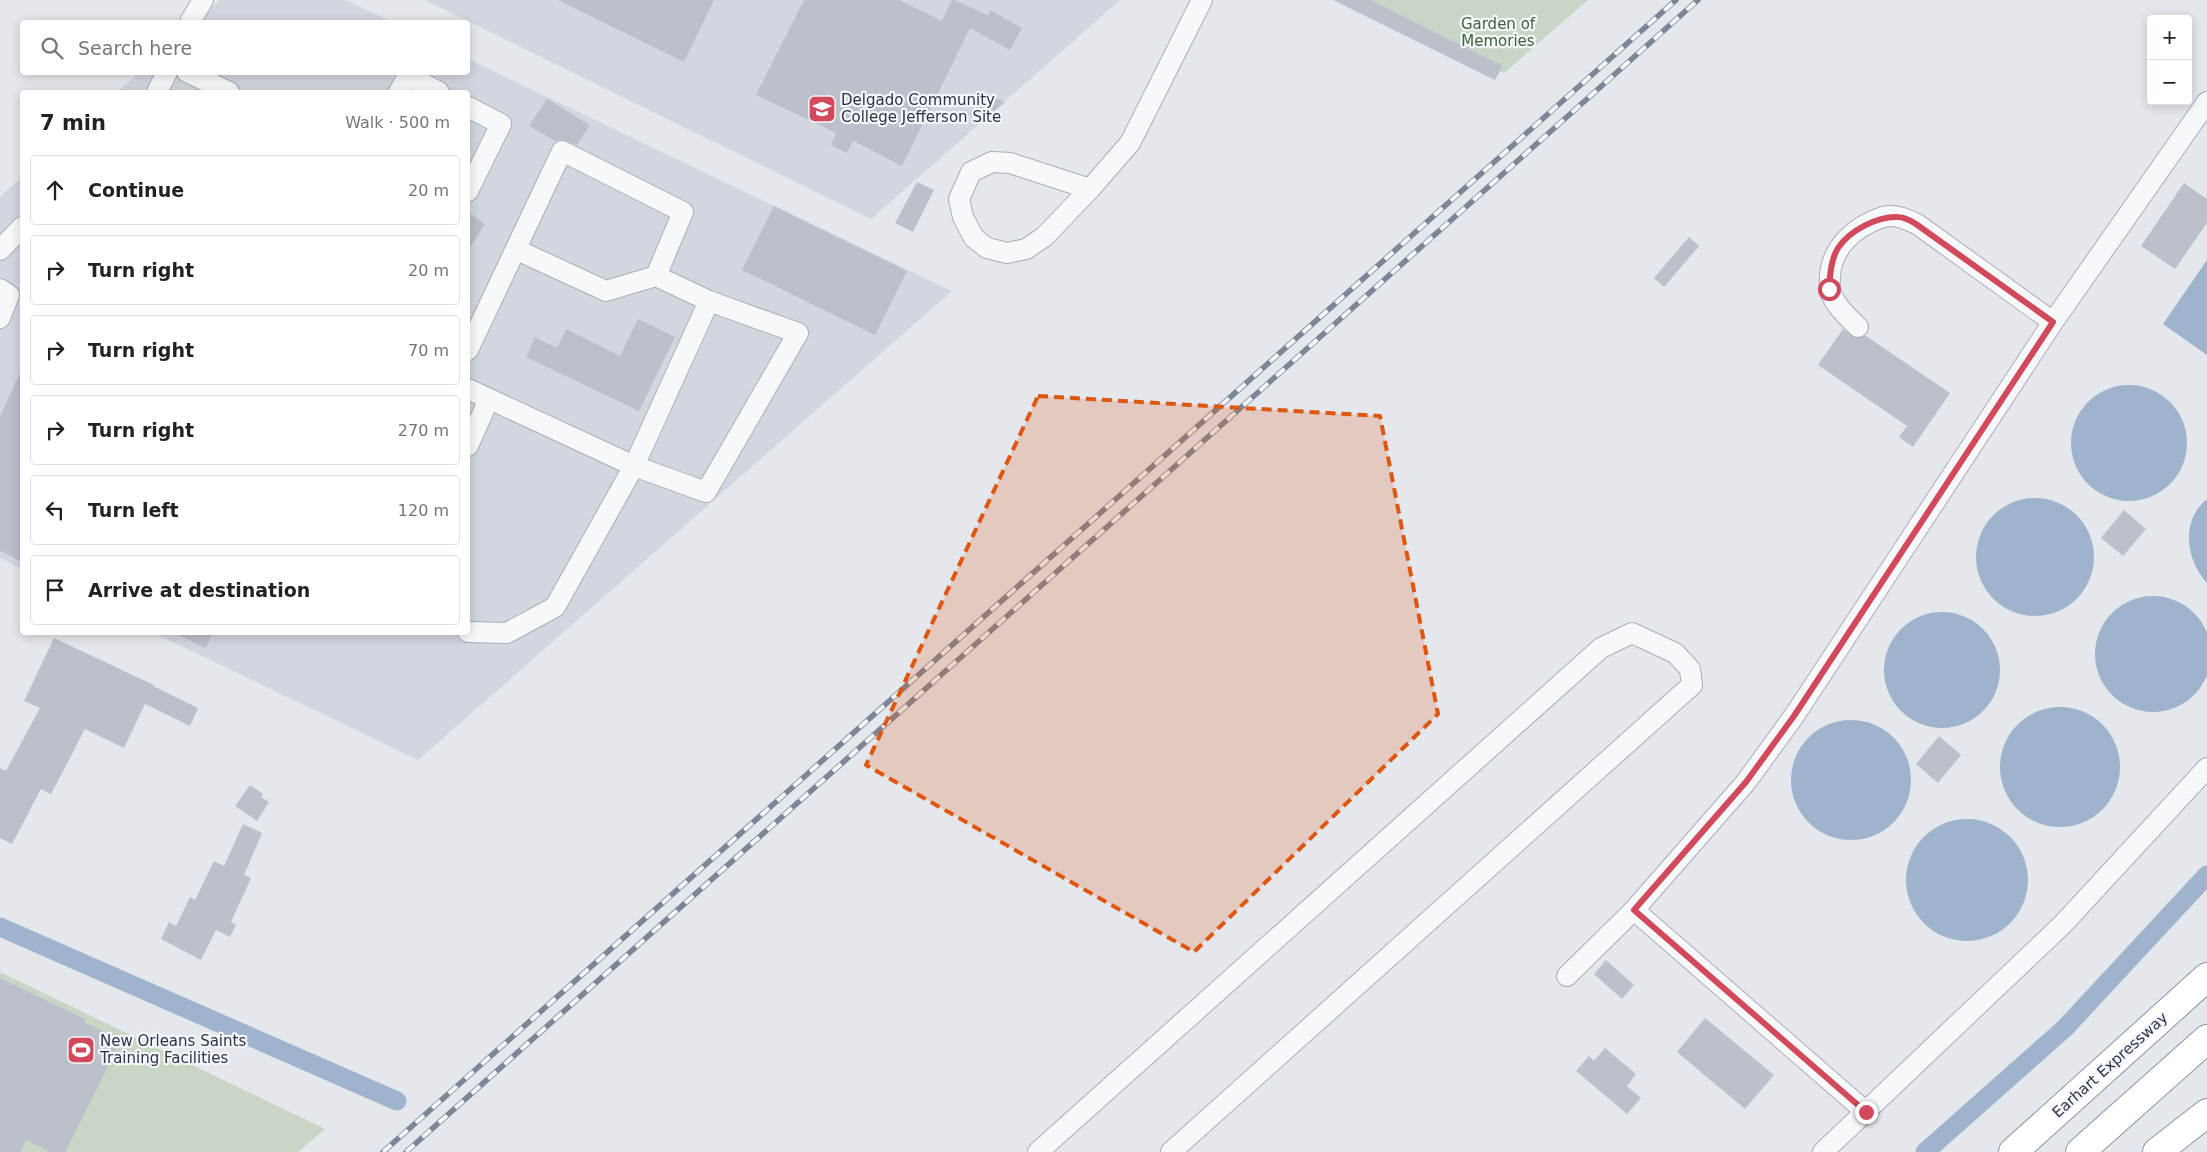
<!DOCTYPE html>
<html lang="en">
<head>
<meta charset="utf-8">
<style>
	:root { --surface:#fff; --page:#f6f6f6; --text:#222; --muted:#767676; --line:#e0e0e0 }
	body { margin:0; font-family:"DejaVu Sans",sans-serif; background:var(--page); color:var(--text) }
	.controls { position:absolute; right:15px; top:15px; display:grid; overflow:hidden; border-radius:5px; box-shadow:0 2px 12px #0003 }
	.controls button { width:45px; height:45px; display:grid; place-items:center; padding:0; border:0; border-bottom:1px solid var(--line); background:var(--surface); color:var(--text); font:25px sans-serif }
	.stop { position:absolute; width:15px; height:15px; margin:-11px; border:4px solid #d1495b; border-radius:50%; background:#fff }
	.stop.end { background:#d1495b; border-color:#fff; box-shadow:0 1px 5px #0008 }
	.list { margin:0; padding:0; list-style:none }
	h2 { display:flex; justify-content:space-between; align-items:center; height:65px; margin:0; padding:0 20px; font-size:21px }
	h2 small { font-size:16px; font-weight:400; color:var(--muted) }
	.list li { display:grid; grid-template-columns:32px 1fr auto; gap:15px; align-items:center; box-sizing:border-box; height:70px; margin:0 10px 10px; padding:0 10px; border:1px solid var(--line); border-radius:5px }
	.list b { display:block; font-size:19px; white-space:nowrap }
	.list em { font-size:16px; font-style:normal; color:var(--muted) }
	.icon { flex:none; width:28px; height:28px; fill:none; stroke:currentColor; stroke-width:2; stroke-linecap:round; stroke-linejoin:round }
	.map { position:relative; flex:none; width:2207px; height:1152px; overflow:hidden }
	.search { position:absolute; background:var(--surface); box-shadow:0 2px 12px #0003; left:20px; top:20px; width:450px; height:55px; display:flex; align-items:center; gap:12px; box-sizing:border-box; padding:0 18px; border-radius:5px; color:var(--muted); font-size:19px }
	.panel { position:absolute; background:var(--surface); box-shadow:0 2px 12px #0003; left:20px; top:90px; width:450px; height:545px; border-radius:5px }
	.map>svg:first-child { display:block }
</style>
</head>
<body>
<div class="map">
<svg width="2207" height="1152" viewBox="0 0 2207 1152">
	<rect width="100%" height="100%" fill="#e4e7ec"/>
	<path fill="#d2d6de" d="M220,0H345L392,22H195Z
		M425,0H1120L871,219Z
		M468,59L952,291L418,760L154,633L468,632V92H117L139,73L468,72Z
		M22,177V569L0,558V197Z"/>
	<path fill="#c9d6c5" d="M1358,0H1588L1504,73Z
		M0,972L325,1129L298,1152H0Z"/>
	<path fill="#9fb4cc" d="M2207,260V355L2163,324Z
		M2071 443a58 58 0 1 1 116 0a58 58 0 1 1-116 0Z
		M1976 557a59 59 0 1 1 118 0a59 59 0 1 1-118 0Z
		M2207,499V583C2186,560 2180,521 2207,499Z
		M2095 654a58 58 0 1 1 116 0a58 58 0 1 1-116 0Z
		M1884 670a58 58 0 1 1 116 0a58 58 0 1 1-116 0Z
		M2000 767a60 60 0 1 1 120 0a60 60 0 1 1-120 0Z
		M1791 780a60 60 0 1 1 120 0a60 60 0 1 1-120 0Z
		M1906 880a61 61 0 1 1 122 0a61 61 0 1 1-122 0Z"/>
	<g fill="none" stroke-linecap="round" stroke-linejoin="round">
		<path stroke="#9fb4cc" stroke-width="19" d="M0,927L397,1101
			M1925,1152L2065,1028L2207,875"/>
	</g>
	<path fill="#bbc0ca" d="M558,0H714L684,62Z
		M804,0H899L942,21L952,0H954L988,15L990,10L1022,28L1010,50L970,28L902,166L853,141L847,153L831,145L836,133L756,95Z
		M1333,0H1370L1503,66L1495,80Z
		M990,96L1005,102L984,120L969,114Z
		M547,99L590,125L577,145L562,139L555,141L529,126Z
		M917,182L934,190L913,232L895,223Z
		M2184,183L2207,199V223L2175,269L2141,246Z
		M774,206L907,271L875,335L742,270Z
		M468,212L485,224L468,250Z
		M1689,237L1699,246L1664,287L1654,278Z
		M638,319L675,337L639,411L526,357L535,337L557,348L566,329L620,356Z
		M1843,329L1855,338L1866,336L1950,393L1913,447L1899,437L1907,426L1818,365Z
		M22,369V562L0,551V416Z
		M2124,510L2146,529L2123,556L2101,538Z
		M172,632H213L206,648Z
		M54,638L154,685L153,686L198,708L190,726L145,704L124,748L85,729L51,794L41,789L12,844L0,838V768L6,771L40,708L24,701Z
		M1939,736L1961,755L1938,783L1916,764Z
		M250,785L263,794L261,797L269,802L257,821L235,806Z
		M243,824L262,833L244,875L251,878L231,922L236,925L230,937L216,930L201,960L161,939L169,922L176,926L190,897L195,900L214,861L224,866Z
		M1606,960L1634,985L1622,999L1594,974Z
		M0,978L85,1019L84,1022L121,1040L65,1152H50L26,1140L20,1152H0Z
		M1705,1018L1774,1075L1745,1109L1677,1052Z
		M1605,1048L1636,1074L1627,1086L1641,1098L1627,1114L1576,1071L1589,1056L1594,1061Z"/>
	<g fill="none" stroke-linecap="round" stroke-linejoin="round">
		<defs>
			<path id="minor" d="M190,22L203,0
				M187,72L229,92
				M157,92L167,72
				M399,92L408,76L439,92
				M468,107L501,124L468,191
				M992,162L1010,163L1090,189L1044,237L1026,249L1007,253L987,248L974,238L963,217L959,199L971,172Z
				M1090,189L1130,143L1202,0
				M0,250L22,227
				M517,250L606,291L656,276
				M0,289L9,295L0,318
				M1858,327C1847,316 1835,306 1830,291C1829,286 1830,281 1830,276C1832,246 1856,226 1883,217C1895,214 1906,219 1917,224L2053,322
				M468,350L562,151L683,212L656,276L709,301L798,333L706,492L634,466L468,389
				M468,446L489,399
				M468,632L507,633L555,607L634,466L709,301
				M1634,910L1866,1112
				M1567,976L1634,910L1746,782L1794,716L2053,322L2207,102
				M1038,1152L1601,648L1632,633L1675,653L1690,669L1692,685L1171,1152
				M1823,1152L2063,924L2207,768"/>
			<path id="highway" d="M2013,1152L2207,977
				M2080,1152L2207,1039
				M2157,1152L2207,1113"/>
		</defs>
		<use href="#minor" stroke="#a9aeb7" stroke-width="22"/>
		<use href="#highway" stroke="#8b94a3" stroke-width="30"/>
		<use href="#minor" stroke="#f7f8fa" stroke-width="20"/>
		<use href="#highway" stroke="#fff" stroke-width="28"/>
		<defs>
			<path id="rail" d="M383,1152L1676,0
				M406,1152L1698,0"/>
		</defs>
		<use href="#rail" stroke="#7d8696" stroke-width="5.5"/>
		<use href="#rail" stroke="#f4f6f9" stroke-width="4" stroke-dasharray="11" stroke-linecap="butt"/>
	</g>
	<g fill="none" stroke-linecap="round" stroke-linejoin="round">
		<path stroke="#d1495b" stroke-width="6" d="M1829,289C1830,275 1831,259 1838,248C1850,230 1878,216 1898,217C1905,217 1911,221 1916,224L2053,322L1794,716L1746,782L1634,910L1866,1112"/>
	</g>
	<path fill="#df570f" fill-opacity="0.2" stroke="#df570f" stroke-width="4" stroke-dasharray="10 6" stroke-linejoin="round" d="M1038,396L1380,416L1438,714L1194,952L866,765Z"/>
	<defs>
		<symbol id="university-square" viewBox="-11 -11 22 22"><rect x="-9" y="-9" width="18" height="18" rx="4" fill="#d1495b" stroke="#f4f6f9"/><path d="M0-5L7-2L0 1L-7-2ZM-4 1L0 2.5L4 1V4Q0 6-4 4Z" fill="#fff"/></symbol>
		<symbol id="stadium-square" viewBox="-11 -11 22 22"><rect x="-9" y="-9" width="18" height="18" rx="4" fill="#d1495b" stroke="#f4f6f9"/><path d="M0-5a6.5 5 0 1 0 0 10a6.5 5 0 1 0 0-10ZM-3.5-1.8h7v3.6h-7Z" fill="#fff"/></symbol>
	</defs>
	<g fill-rule="evenodd">
		<use href="#university-square" x="806" y="93" width="32" height="32"/>
		<use href="#stadium-square" x="65" y="1034" width="32" height="32"/>
	</g>
	<g text-anchor="middle" stroke-width="4.5" stroke-linejoin="round" paint-order="stroke">
		<g font-size="15" fill="#3f6138" stroke="#f4f6f9">
			<text x="1498" y="29">Garden of<tspan x="1498" dy="17">Memories</tspan></text>
		</g>
		<g font-size="15" fill="#2b3445" stroke="#f4f6f9" text-anchor="start">
			<text x="841" y="105">Delgado Community<tspan x="841" dy="17">College Jefferson Site</tspan></text>
			<text x="100" y="1046">New Orleans Saints<tspan x="100" dy="17">Training Facilities</tspan></text>
		</g>
		<g font-size="15" fill="#2b3445" stroke="#f4f6f9">
			<text transform="translate(2110 1065) rotate(-42)" y="5">Earhart Expressway</text>
		</g>
	</g>
</svg>
<div class="controls">
<button>+</button>
<button>−</button>
</div>
<div class="stop" style="left:1829px;top:289px"></div>
<div class="stop end" style="left:1866px;top:1112px"></div>
<div class="search"><svg class="icon" aria-label="search" viewBox="0 0 24 24"><circle cx="10" cy="10" r="6"/><path d="M15 15l6 6"/></svg>Search here</div>
<section class="panel">
<h2>7 min<small>Walk · 500 m</small></h2>
<ul class="list">
<li><svg class="icon" aria-label="ahead" viewBox="0 0 24 24"><path d="M12 20V5M6 11l6-6 6 6"/></svg><div><b>Continue</b></div><em>20 m</em></li>
<li><svg class="icon" aria-label="right" viewBox="0 0 24 24"><path d="M7 20v-9h11M14 6l5 5-5 5"/></svg><div><b>Turn right</b></div><em>20 m</em></li>
<li><svg class="icon" aria-label="right" viewBox="0 0 24 24"><path d="M7 20v-9h11M14 6l5 5-5 5"/></svg><div><b>Turn right</b></div><em>70 m</em></li>
<li><svg class="icon" aria-label="right" viewBox="0 0 24 24"><path d="M7 20v-9h11M14 6l5 5-5 5"/></svg><div><b>Turn right</b></div><em>270 m</em></li>
<li><svg class="icon" aria-label="left" viewBox="0 0 24 24"><path d="M17 20v-9H6M10 6l-5 5 5 5"/></svg><div><b>Turn left</b></div><em>120 m</em></li>
<li><svg class="icon" aria-label="arrive" viewBox="0 0 24 24"><path d="M6 21V4h12l-3 4 3 4H6"/></svg><div><b>Arrive at destination</b></div></li>
</ul>
</section>
</div>
</body>
</html>
